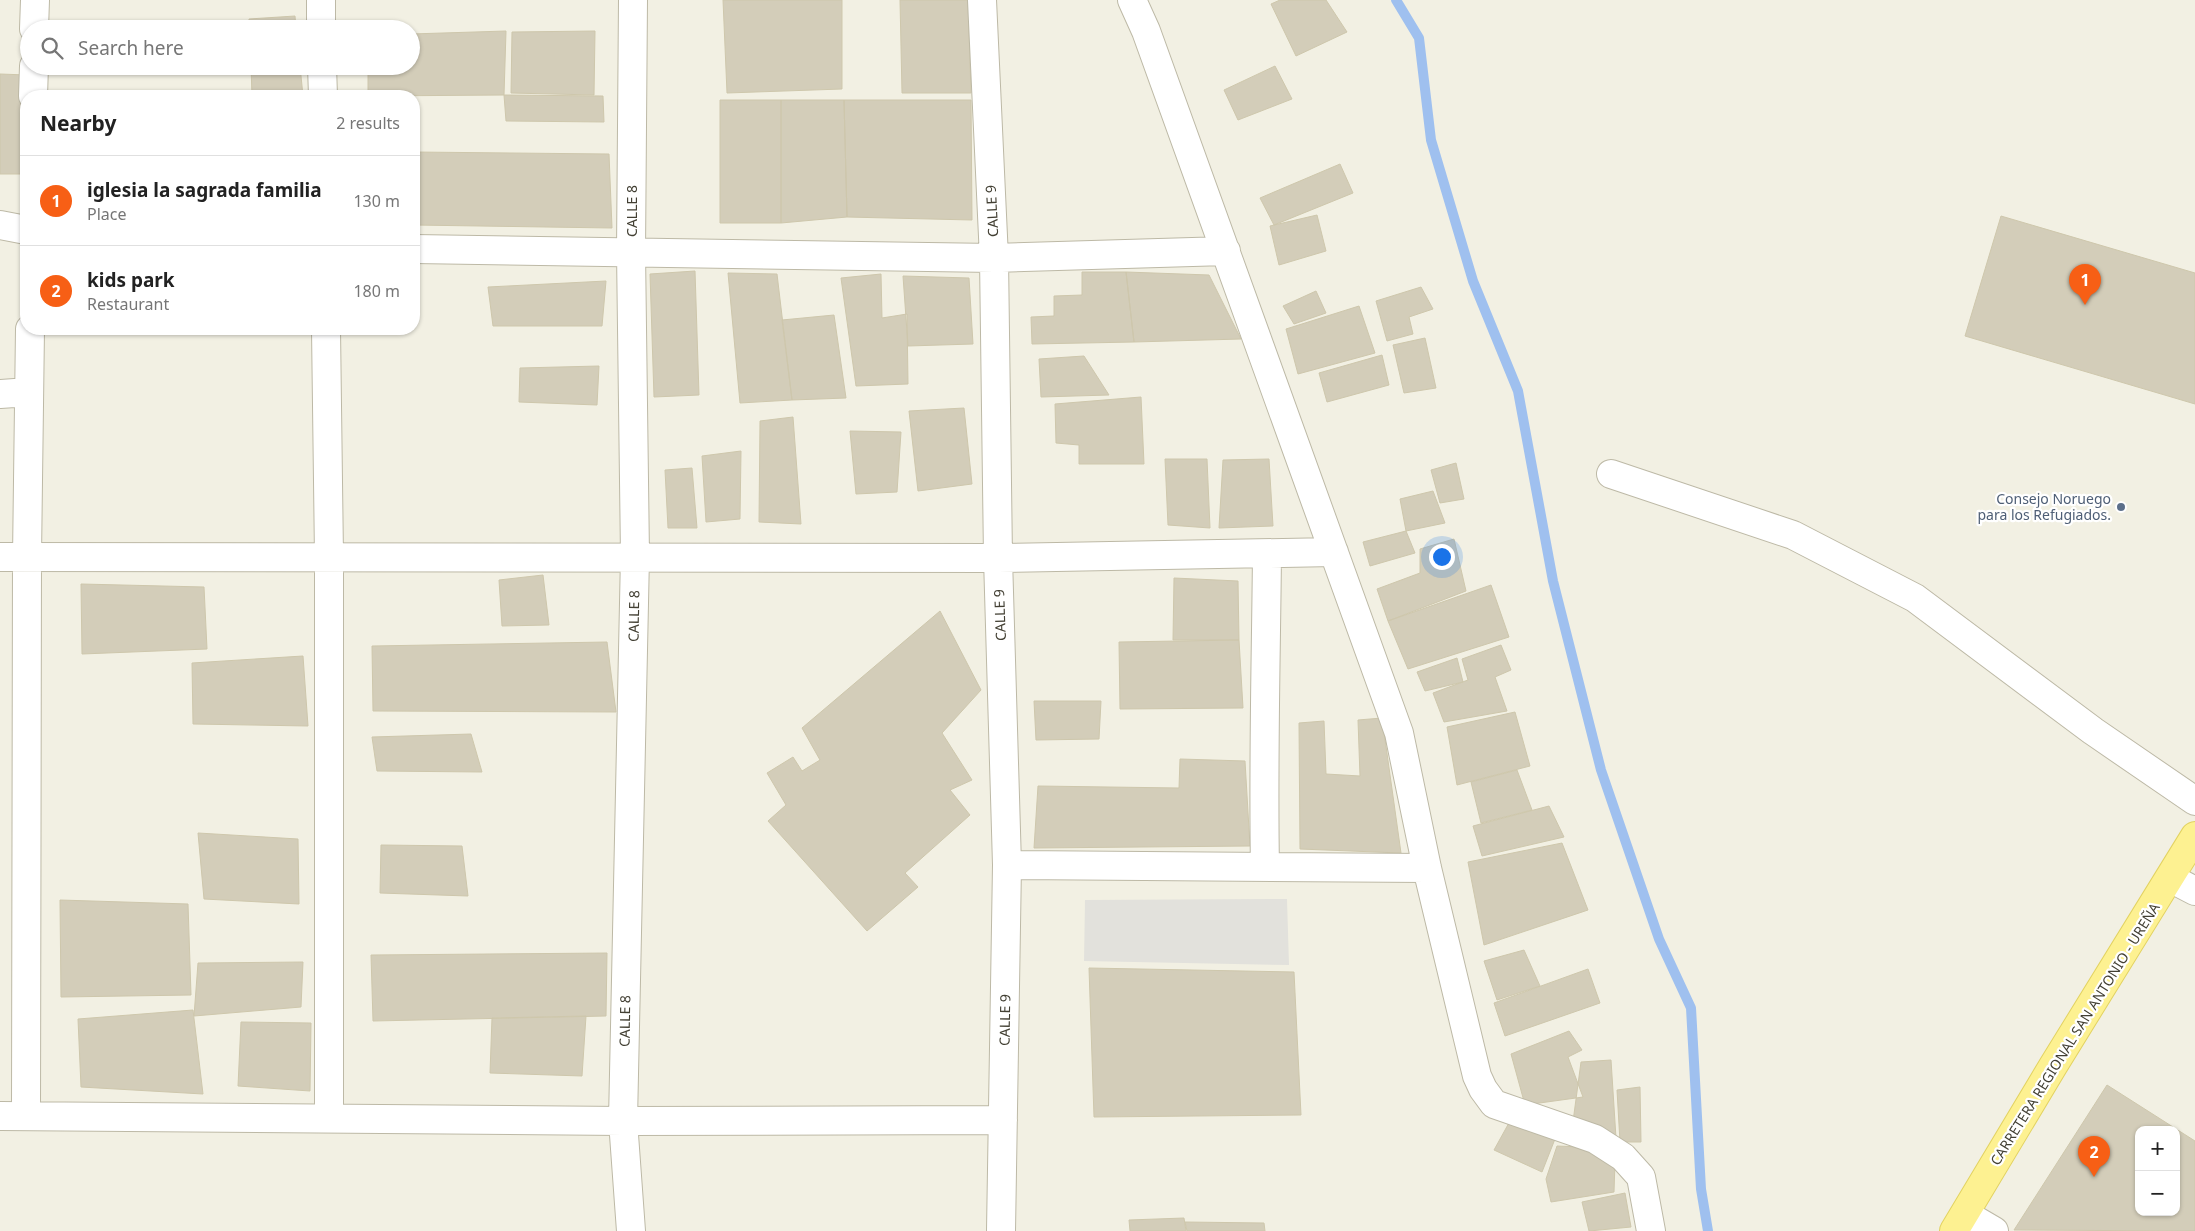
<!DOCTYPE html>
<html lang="en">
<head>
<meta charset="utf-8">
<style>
	:root { --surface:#fff; --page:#f2f2f2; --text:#222; --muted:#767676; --line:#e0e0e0; --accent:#f75f15 }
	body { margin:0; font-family:"Noto Sans",sans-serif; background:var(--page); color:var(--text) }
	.controls { position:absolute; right:15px; bottom:15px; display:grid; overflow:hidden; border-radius:10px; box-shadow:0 1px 4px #0004 }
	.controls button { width:45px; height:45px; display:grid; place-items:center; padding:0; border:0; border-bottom:1px solid var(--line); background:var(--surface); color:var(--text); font:25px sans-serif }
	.you { position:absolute; left:1441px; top:556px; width:18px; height:18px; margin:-12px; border:4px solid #fff; border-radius:50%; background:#1a73e8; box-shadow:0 0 0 8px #1a73e833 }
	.badge { display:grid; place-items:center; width:32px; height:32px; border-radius:50%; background:var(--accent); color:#fff; font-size:16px; font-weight:700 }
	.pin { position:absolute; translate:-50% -41px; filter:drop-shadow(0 1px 2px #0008) }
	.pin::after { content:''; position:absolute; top:26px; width:18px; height:15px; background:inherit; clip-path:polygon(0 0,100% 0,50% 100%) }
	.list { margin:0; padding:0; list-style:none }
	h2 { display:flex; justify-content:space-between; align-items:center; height:65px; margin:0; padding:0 20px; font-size:21px }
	h2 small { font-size:16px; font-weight:400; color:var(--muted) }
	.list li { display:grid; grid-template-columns:32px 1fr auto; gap:15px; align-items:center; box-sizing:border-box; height:90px; padding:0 20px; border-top:1px solid var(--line) }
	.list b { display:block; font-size:19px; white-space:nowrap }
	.list p { margin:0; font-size:16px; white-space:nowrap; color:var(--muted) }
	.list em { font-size:16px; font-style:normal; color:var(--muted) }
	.icon { flex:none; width:28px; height:28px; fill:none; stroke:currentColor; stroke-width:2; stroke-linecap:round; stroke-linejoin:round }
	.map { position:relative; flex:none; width:2195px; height:1231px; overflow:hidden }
	.search { position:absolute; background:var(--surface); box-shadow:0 1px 4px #0004; left:20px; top:20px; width:400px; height:55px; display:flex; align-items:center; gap:12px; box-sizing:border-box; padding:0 18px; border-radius:28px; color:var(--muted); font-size:19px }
	.panel { position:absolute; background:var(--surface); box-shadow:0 1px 4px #0004; left:20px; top:90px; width:400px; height:245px; border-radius:20px }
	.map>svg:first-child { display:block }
</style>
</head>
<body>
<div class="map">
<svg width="2195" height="1231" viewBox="0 0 2195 1231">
	<rect width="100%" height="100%" fill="#f2f0e3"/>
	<path fill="#e2e1dc" d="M1287,899L1289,965L1084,961L1085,900Z"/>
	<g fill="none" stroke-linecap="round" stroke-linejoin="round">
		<path stroke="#9fc0ef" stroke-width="10" d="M1396,0L1419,38L1431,140L1473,281L1518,391L1553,581L1601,770L1659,939L1691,1008L1701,1189L1708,1231"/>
	</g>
	<path fill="#d3cdb9" stroke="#cec7ac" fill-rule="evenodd" d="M723,0H842V89L727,93Z
		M900,0H968L971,93H902Z
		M1280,0H1326L1347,32L1296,56L1271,4Z
		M295,16L296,29H249V19Z
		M506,31L504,95L368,96V66H411V34Z
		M595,31L594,95L511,93L512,32Z
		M251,66H300L303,96H252Z
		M1275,66L1292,99L1238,120L1224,90Z
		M0,74L27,75L25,174H0Z
		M504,95L603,96L604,122L506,121Z
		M720,100H781V223H720Z
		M781,100H844L847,217L781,223Z
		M844,100H971L972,220L847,217Z
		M414,152L609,154L612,228L414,225Z
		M1340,164L1353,193L1274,225L1260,198Z
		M1317,215L1326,251L1279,265L1270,226Z
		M2001,216L2195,273V404L1965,336Z
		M695,271L699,395L654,397L650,274Z
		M1082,272H1126L1134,342L1032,344L1031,317L1054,316V296L1082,295Z
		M1126,272L1209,275L1241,339L1134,342Z
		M728,273L777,274L792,400L740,403Z
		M881,274L882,318L907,314L908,384L856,386L841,278Z
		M903,276L969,278L973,344L908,346Z
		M606,281L602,326H493L488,287Z
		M1421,287L1433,309L1409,317L1413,334L1387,341L1376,301Z
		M1316,291L1326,313L1294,324L1283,306Z
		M1359,306L1375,353L1298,374L1286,329Z
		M834,315L846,398L792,400L782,320Z
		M1425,338L1436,388L1404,393L1393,345Z
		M1382,355L1389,385L1327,402L1319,373Z
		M1084,356L1109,395L1041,397L1039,359Z
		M599,366L597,405L519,402L520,368Z
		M1141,397L1144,464H1079V445L1056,443L1055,404Z
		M964,408L972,484L918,491L909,411Z
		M793,417L801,524L759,522L760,421Z
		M850,431L901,432L897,492L856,494Z
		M741,451L740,519L706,522L702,456Z
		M1165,459H1207L1210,528L1168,525Z
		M1269,459L1273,526L1219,528L1223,460Z
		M1456,463L1464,499L1440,503L1431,470Z
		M692,468L697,528H668L665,470Z
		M1433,491L1445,523L1406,531L1400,499Z
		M1406,531L1415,553L1370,566L1363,542Z
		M1454,539L1466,591L1388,621L1377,589L1420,573V549Z
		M543,575L549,625L502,626L499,580Z
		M1174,578L1238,581L1239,640H1173Z
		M81,584L204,587L207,649L82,654Z
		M1491,585L1509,637L1408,669L1388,621Z
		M940,611L981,690L942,733L972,780L950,790L970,815L905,873L918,887L867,931L768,821L786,805L767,773L793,757L802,771L820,760L802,728Z
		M1239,640L1243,708L1120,709L1119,642Z
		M607,642L616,712L373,711L372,646Z
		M1501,645L1511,670L1495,677L1507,711L1444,722L1433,693L1468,680L1462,659Z
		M303,656L308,726L193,724L192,663Z
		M1457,658L1463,682L1425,691L1417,672Z
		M1034,701H1101L1099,739L1036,740Z
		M1515,712L1530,766L1457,785L1447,727Z
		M1382,718L1401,853L1300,849L1299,723L1324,721L1326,774L1360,776L1358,720Z
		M471,734L482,772L377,771L372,737Z
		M1180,759L1245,761L1250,846L1034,848L1038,786L1179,788Z
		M1517,770L1532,810L1481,823L1471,782Z
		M1549,806L1564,837L1482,856L1473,826Z
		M198,833L298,839L299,904L204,899Z
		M1562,843L1588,910L1484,945L1468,862Z
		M381,845L462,846L468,896L380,893Z
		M60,900L188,904L191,995L61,997Z
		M1524,950L1540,986L1497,1000L1484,961Z
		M607,953L606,1016L373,1021L371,955Z
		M303,962L301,1007L194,1016L198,963Z
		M1089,968L1294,972L1301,1115L1094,1117Z
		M1588,969L1600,1003L1505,1036L1494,1003Z
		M193,1010L203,1094L81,1087L78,1019Z
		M586,1016L582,1076L490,1073L492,1018Z
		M241,1022L311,1023L310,1091L238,1086Z
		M1569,1031L1582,1050L1568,1057L1583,1097L1525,1105L1511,1054Z
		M1611,1060L1616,1138L1572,1129L1581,1062Z
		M2107,1085L2195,1141V1231L2014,1230ZM2139,1130H2176V1212H2139Z
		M1640,1087L1641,1142H1620L1617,1090Z
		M1510,1121L1555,1139L1542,1172L1494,1150Z
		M1557,1146L1607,1148L1615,1161L1614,1192L1551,1202L1546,1179Z
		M1625,1193L1631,1227L1589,1231L1582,1202Z
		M1184,1218L1186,1231H1130L1129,1220Z
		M1185,1222L1264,1223L1265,1231H1187Z"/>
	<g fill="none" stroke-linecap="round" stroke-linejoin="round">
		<defs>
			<path id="minor" d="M321,0V29
				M982,0L994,258L998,558L1007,865L1001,1231
				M1132,0L1146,31L1399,733L1427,868L1477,1076L1483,1089L1494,1104L1595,1139L1623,1157L1641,1177L1651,1231
				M34,29L35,0
				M322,66L323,96
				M33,96L34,66
				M0,225L26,230
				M414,249L994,258L1226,251
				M326,329L329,557V1118
				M0,394L29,392
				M1611,474L1793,535L1915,598L2093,731L2195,801
				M0,557L998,558L1334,552
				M1007,865L1427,868
				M1265,867C1263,762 1266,658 1267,554
				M2170,878L2195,891
				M0,1116L623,1121L1003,1120
				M26,1116L27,557L30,329
				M1965,1214L1994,1231
				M631,1231L623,1121L635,556L631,252L633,0"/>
			<path id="major" d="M1954,1231L2053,1066L2195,836"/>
		</defs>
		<use href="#minor" stroke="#bdb9a6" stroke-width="30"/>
		<use href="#major" stroke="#e2d261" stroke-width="30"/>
		<use href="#minor" stroke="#fff" stroke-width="28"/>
		<use href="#major" stroke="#fdf191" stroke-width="28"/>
	</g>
	<circle fill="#5c6f8a" stroke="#fff" stroke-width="2" cx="2121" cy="507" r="5"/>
	<g text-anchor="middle" stroke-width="4.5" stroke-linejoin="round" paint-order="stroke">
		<g font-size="14" fill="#434034" stroke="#fff">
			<text transform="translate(632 211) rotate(-90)" y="5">CALLE 8</text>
			<text transform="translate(992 211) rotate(-93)" y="5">CALLE 9</text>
			<text transform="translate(1000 615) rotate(-92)" y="5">CALLE 9</text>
			<text transform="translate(634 616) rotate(-89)" y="5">CALLE 8</text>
			<text transform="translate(1005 1020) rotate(-89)" y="5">CALLE 9</text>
			<text transform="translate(625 1021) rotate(-89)" y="5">CALLE 8</text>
			<text transform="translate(2075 1034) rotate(-58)" y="5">CARRETERA REGIONAL SAN ANTONIO - UREÑA</text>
		</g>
		<g font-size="14" fill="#4e5e75" stroke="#fff" text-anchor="end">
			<text x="2111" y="504">Consejo Noruego<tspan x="2111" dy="16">para los Refugiados.</tspan></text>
		</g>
	</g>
</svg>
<div class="controls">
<button>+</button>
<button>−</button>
</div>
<div class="you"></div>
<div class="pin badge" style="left:2085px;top:305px">1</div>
<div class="pin badge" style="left:2094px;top:1177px">2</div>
<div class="search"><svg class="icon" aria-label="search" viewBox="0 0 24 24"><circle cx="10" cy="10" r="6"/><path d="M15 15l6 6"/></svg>Search here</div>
<section class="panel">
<h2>Nearby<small>2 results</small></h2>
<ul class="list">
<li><span class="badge">1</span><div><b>iglesia la sagrada familia</b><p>Place</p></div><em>130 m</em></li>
<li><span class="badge">2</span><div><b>kids park</b><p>Restaurant</p></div><em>180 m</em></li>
</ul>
</section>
</div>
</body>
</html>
